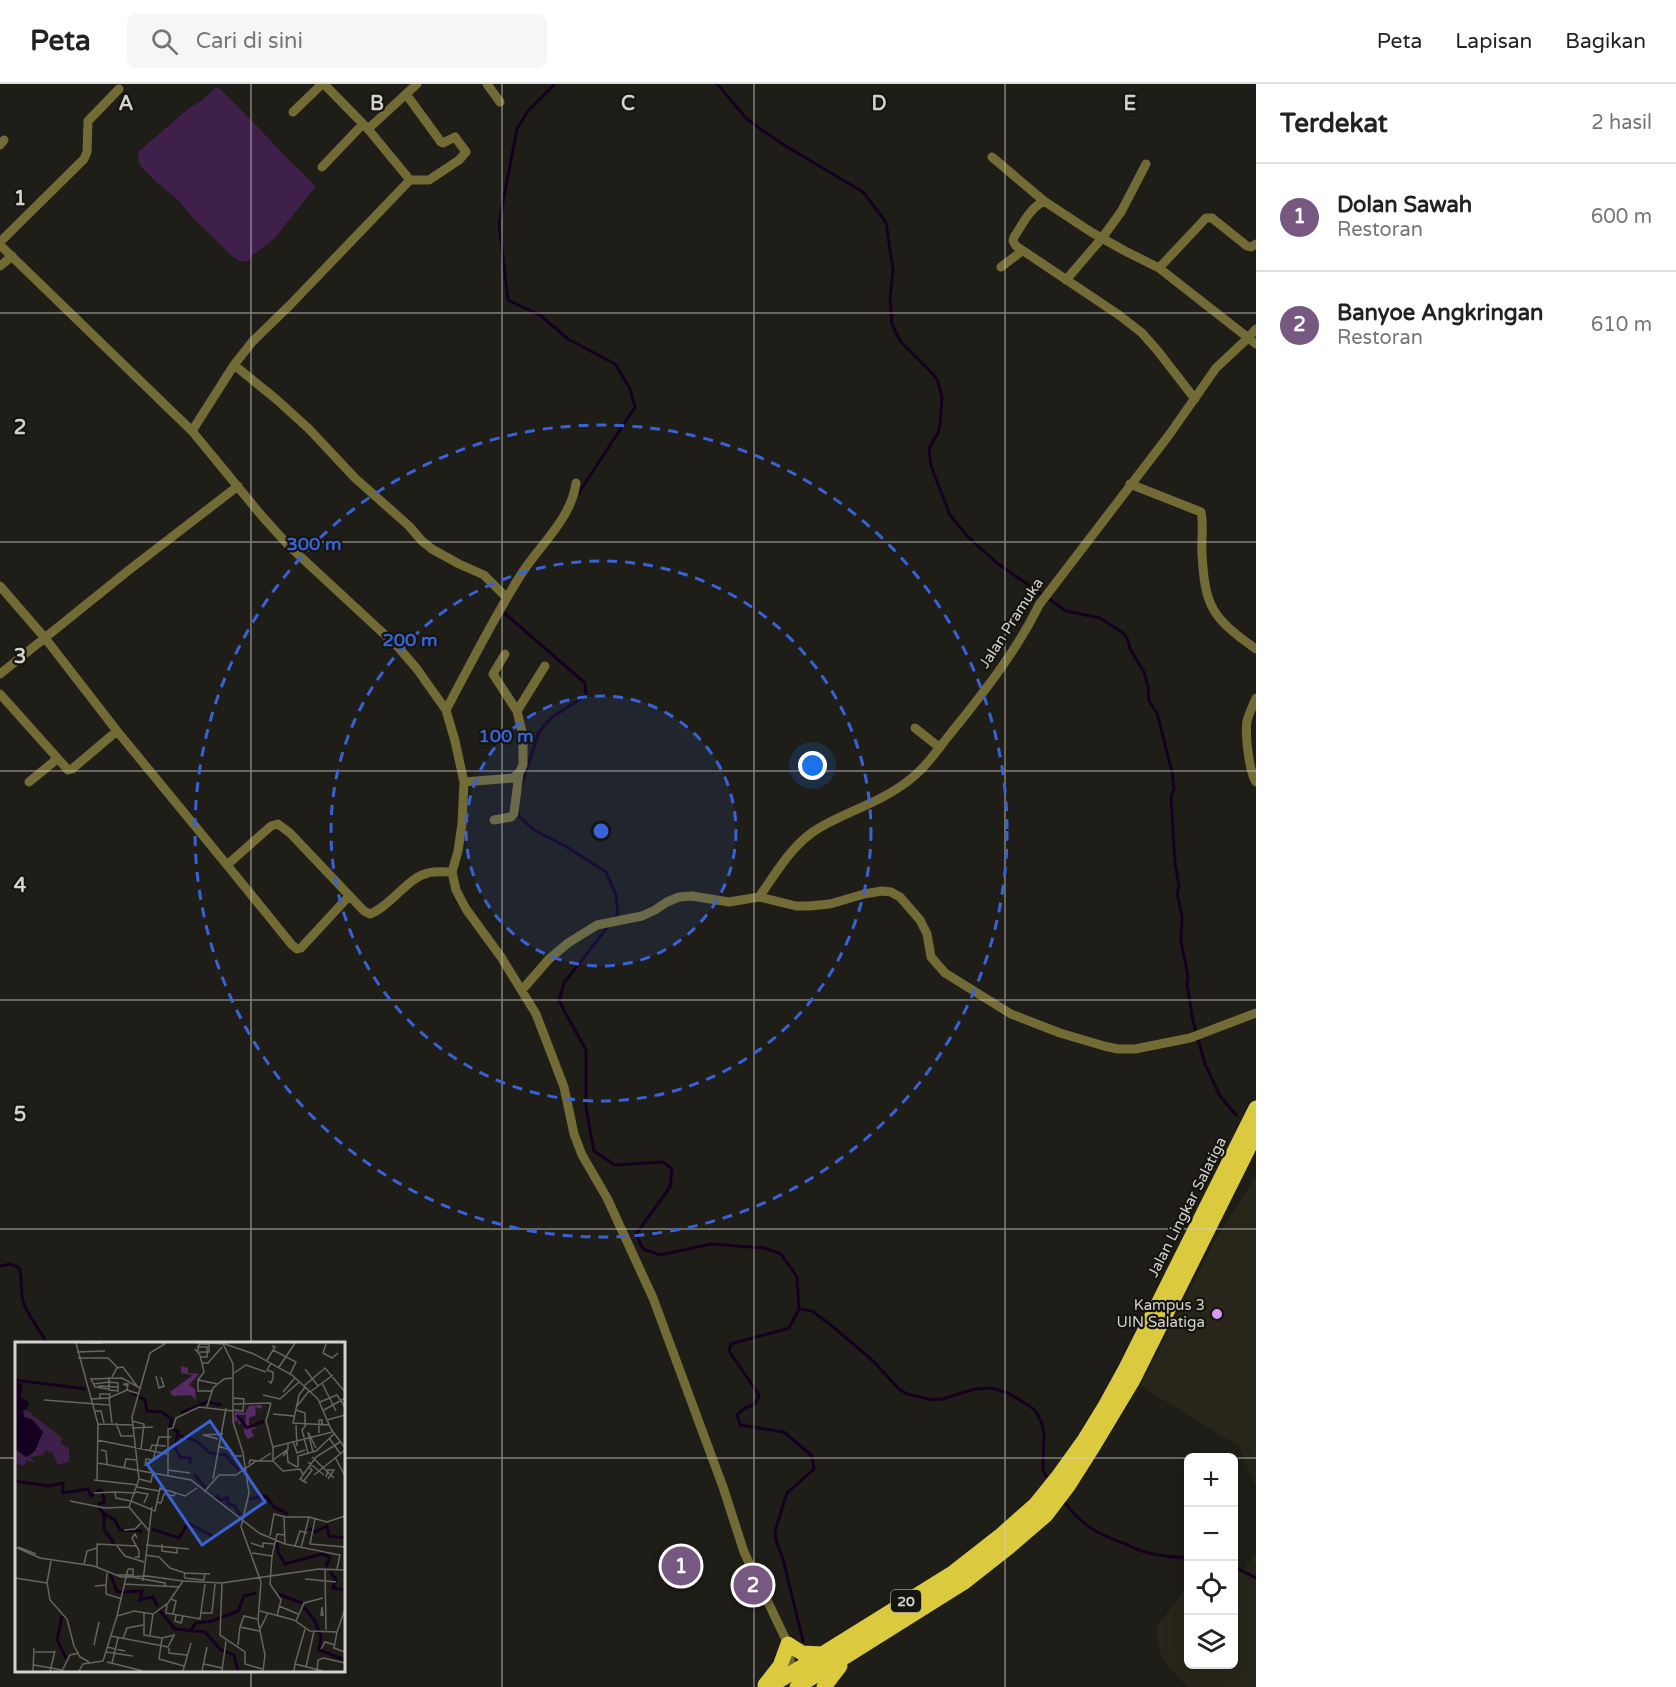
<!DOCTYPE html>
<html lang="id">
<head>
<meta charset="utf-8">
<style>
	:root { --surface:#fff; --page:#f6f6f6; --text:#222; --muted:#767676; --line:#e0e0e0; --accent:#765880 }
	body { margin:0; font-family:"Varela Round",sans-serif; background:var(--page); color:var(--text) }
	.controls { position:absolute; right:18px; bottom:18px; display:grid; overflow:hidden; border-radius:9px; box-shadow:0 6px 24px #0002 }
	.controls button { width:54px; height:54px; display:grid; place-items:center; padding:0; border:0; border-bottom:2px solid var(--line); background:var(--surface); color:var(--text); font:30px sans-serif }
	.you { position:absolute; left:813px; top:682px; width:21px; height:21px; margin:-15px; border:4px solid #fff; border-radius:50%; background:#1a73e8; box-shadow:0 0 0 9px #1a73e833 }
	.badge { display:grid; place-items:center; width:39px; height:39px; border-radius:50%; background:var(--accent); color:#fff; font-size:20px; font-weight:700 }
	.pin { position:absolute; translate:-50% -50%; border:3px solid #fff; box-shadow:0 2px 6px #0006 }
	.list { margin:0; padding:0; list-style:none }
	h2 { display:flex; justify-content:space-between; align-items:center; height:78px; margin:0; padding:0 24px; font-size:26px }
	h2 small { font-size:20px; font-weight:400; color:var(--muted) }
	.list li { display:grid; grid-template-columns:39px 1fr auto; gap:18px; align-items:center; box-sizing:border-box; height:108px; padding:0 24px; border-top:2px solid var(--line) }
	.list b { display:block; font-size:22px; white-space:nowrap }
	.list p { margin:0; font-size:20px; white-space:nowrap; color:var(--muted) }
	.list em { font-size:20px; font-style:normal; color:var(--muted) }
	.icon { flex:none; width:33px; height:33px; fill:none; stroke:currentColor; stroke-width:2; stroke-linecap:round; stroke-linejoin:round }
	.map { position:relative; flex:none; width:1256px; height:1603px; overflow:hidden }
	header { display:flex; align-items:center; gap:36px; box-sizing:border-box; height:84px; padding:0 30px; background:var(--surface); border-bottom:2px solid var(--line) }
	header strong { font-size:28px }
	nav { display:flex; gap:33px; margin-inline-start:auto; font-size:21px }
	.search { width:420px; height:54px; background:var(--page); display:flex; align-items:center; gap:15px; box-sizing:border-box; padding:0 21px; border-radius:9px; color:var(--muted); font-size:22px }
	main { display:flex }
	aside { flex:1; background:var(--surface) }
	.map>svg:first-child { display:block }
</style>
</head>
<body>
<header>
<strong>Peta</strong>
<div class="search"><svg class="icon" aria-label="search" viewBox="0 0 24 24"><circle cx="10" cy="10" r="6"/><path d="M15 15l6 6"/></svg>Cari di sini</div>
<nav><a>Peta</a><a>Lapisan</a><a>Bagikan</a></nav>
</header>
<main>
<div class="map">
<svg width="1256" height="1603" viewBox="0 0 1256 1603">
	<rect width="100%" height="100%" fill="#1e1d17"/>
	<path fill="#28261a" d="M1256,1092V1403L1238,1362L1141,1302L1214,1158Z
		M1256,1468V1603H1187L1162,1575L1156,1548L1157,1543L1188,1501V1580H1234V1485L1244,1486Z"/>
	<path fill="#3f204a" d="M216,3L220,5C243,27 264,50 286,73C295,83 307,91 315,103L275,154L253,171L248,177H239L232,172L195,136L178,116L156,98L139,80L138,68L188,25L201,17Z"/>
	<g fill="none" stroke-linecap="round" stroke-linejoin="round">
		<path stroke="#16001f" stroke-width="3" d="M555,0L528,27L517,45L499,139L508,216L540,231L568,255L615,280L630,305L635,323L576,413
			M717,0L746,34L762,46L784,61L863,108L886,138L893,186L890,214L892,240L900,257L931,288L937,295L942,313L940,341L938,349L929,364L931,382L950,431L967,452L997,479L1059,522L1066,527L1100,534L1123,549L1128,556L1130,565L1144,588L1148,602L1149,617L1157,629L1172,688L1174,705L1171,713L1175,779L1179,802L1177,809L1182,832L1181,858L1188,892L1187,901L1193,937L1205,980L1220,1012L1236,1031
			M502,527L585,599L586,611L551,634L539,648L521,702
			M518,726L519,732L534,746L565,762L606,788L616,811L618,830L613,836
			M609,841L564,899L559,917L586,966V1024L594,1067L615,1081L663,1078L672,1085L670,1103L636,1150L643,1165L660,1171L711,1160L764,1164L781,1170L797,1193L799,1225L789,1244L731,1260L729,1267L759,1311L755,1320L745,1324L737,1331L740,1341L784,1348L812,1372L814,1385L787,1409L775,1447L776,1456L783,1475L803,1557
			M0,1182L11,1180L19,1184C23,1195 20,1207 23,1217C28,1233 40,1245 47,1260
			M799,1225L812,1227L832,1242L871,1275L899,1305L907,1310L933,1316L942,1315L975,1305L991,1304L1008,1309L1031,1323L1037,1329L1042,1340L1044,1349L1043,1387L1050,1397
			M1064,1417C1079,1439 1096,1449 1120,1458C1127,1460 1134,1465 1142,1467C1157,1472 1173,1473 1188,1474
			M1234,1483L1256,1494"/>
		<path stroke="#726b35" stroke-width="9" d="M487,0L500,18
			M406,10L441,58L443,59L455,53L466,68L459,76L429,96H410
			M293,28L322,0
			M368,45L417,0
			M0,61L4,56
			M992,73L1044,117
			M322,83L363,40
			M0,158L84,75L87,68L88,37L119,5
			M0,161L192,347L261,431L289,462L398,563L417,585L446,626L455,657L464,698L462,740L458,767L452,788L456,806L466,825L501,873L536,930L564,1003L574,1050L582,1071L607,1114L653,1214L723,1403L744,1468L788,1560L792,1591
			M0,182L12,172
			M1001,183L1022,167
			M1159,184L1206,134H1212L1247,162L1251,163L1256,160
			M1066,196L1102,154L1121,128L1146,80
			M234,281L276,315L309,345L355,394L409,442L422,457L432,465L459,480L484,491L507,514
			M1195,315L1157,266L1142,249L1119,231L1016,162L1013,157L1014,153C1023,140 1029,125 1044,117L1091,148L1125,167L1159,184L1256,260
			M192,347L234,281L252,258L290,221L410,96L368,45L324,0
			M1130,400L1201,428C1204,441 1201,456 1202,470C1205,523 1212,534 1256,565
			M0,502L45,554L117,647L227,781L271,742L278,740L290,749L364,827L370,830C391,822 408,793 428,789C436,787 444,788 452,788
			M0,590L129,486L238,402
			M0,610L68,686L72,685L117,647
			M1256,614C1253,622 1249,629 1247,637C1245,649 1249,688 1256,698
			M446,626C470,581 493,535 520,492C538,463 572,434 576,399
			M517,627L545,582
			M915,644L939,663
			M29,698L57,675
			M464,698L513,694L519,689L523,681V652L517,627L493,590L505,570
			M494,736L511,733L514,729L519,689
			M227,781L292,861L297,865L301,864L349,812
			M759,813C776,789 793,759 819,744C848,727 881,718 908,697C925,685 937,666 951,649C983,609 1016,568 1039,521L1169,351L1216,284L1248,254L1256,245
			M522,906L549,875L568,859L597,841L642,832L655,826L667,818L679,813L692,812L729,818L759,813L796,822H809L830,820L864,810L882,807L891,808L900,813L920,836L927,850L931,873L945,889L1011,930L1060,949L1104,962L1118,965H1135L1190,954L1256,929"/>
		<path stroke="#dcca3e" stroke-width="15" d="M765,1601L780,1582L788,1560L802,1569L822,1570
			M769,1603L954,1488L1000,1452L1036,1420L1057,1394L1085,1355L1104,1324L1126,1284L1256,1024
			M797,1603L963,1499L1010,1462L1046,1431L1068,1402L1094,1361L1133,1296L1256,1049
			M824,1603L840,1582"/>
	</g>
	<path fill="none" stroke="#d3d2ce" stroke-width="1.5" stroke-opacity="0.55" d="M251,0V1260M502,0V1603M754,0V1603M1005,0V1603M0,229H1256M0,458H1256M0,687H1256M0,916H1256M0,1145H1256M0,1374H16M344,1374H1188M1234,1374H1256M251,1586V1603"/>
	<circle cx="601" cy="747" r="135" fill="#3862d6" fill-opacity=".12"/>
	<g fill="none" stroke="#3862d6" stroke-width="3" stroke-dasharray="10 8">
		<circle cx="601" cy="747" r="135"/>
		<circle cx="601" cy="747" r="270"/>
		<circle cx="601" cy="747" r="406"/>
	</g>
	<circle fill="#dc99f4" stroke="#15140e" stroke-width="2" cx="1217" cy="1230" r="6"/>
	<g text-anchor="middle" stroke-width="4.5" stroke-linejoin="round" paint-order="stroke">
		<rect fill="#15140e" stroke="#9a9994" stroke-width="1.5" x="891" y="1506" width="30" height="22" rx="4.5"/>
		<g font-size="14" font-weight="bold" fill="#d3d2ce">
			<text x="906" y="1522">20</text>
		</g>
		<g font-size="15" fill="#d3d2ce" stroke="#15140e">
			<text transform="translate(1011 539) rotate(-57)" y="5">Jalan Pramuka</text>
			<text transform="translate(1187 1123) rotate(-63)" y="5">Jalan Lingkar Salatiga</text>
		</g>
		<g font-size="15" fill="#d3d2ce" stroke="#15140e" text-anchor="end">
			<text x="1205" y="1226">Kampus 3<tspan x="1205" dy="17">UIN Salatiga</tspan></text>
		</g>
	</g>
	<g transform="translate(15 1258)">
		<rect width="330" height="330" fill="#1e1d17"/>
		<path d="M10,67L47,96L46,102L54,106V120L43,123L38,111L30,108L29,113L15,115L20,120L11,119L9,124L0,121V107L10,115L22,104L24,95L16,77L9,75Z" fill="#3f204a"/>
		<path d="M166,24L173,26V31L184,32L174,43L180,47L181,58L176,53L158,54L155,50L178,33L166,31ZM247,63V67L240,65L241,73L234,76V83L242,86L236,88L239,94L233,97L229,91L231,73H225L227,81L223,83L224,78L219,81L220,69L230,71L234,64Z" fill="#562b65"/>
		<path d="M0,40L8,42L6,55L14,60L12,67L7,68L9,75L18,78L28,90L20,109L12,115L0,107Z" fill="#16001f"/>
		<path fill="none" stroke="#16001f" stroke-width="3" d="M0,38L71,47M117,51L130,58L132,69L147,70L157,77L155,84L163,90L160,106L165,115L175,116V122M166,71L192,60L207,63M222,73L232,86L249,79M163,93L181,99L195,111L210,113L224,128M179,132L191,147M0,139L33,144L48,141V151L73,147L76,154L79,152M81,149L86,148L89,156V161L83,162M200,156L203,154L204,159L213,155L212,161L220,164L225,173M234,157L251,154L259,165L273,172M84,166L89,172V188L99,201M90,172L100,178L105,188L127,189M294,186L300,190L312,184L314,194L330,196M137,187L164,196L173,181L197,194M262,200L263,210L270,222L307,212L315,215L311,225M315,230L321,237L318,246L330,248M95,231L102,250L127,249L125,258L138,255L143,265M263,252L287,261M289,265L300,279L306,295L304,308L330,318M145,269L160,287L190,290L206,308L219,313L223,329M47,274L42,298L51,316M175,289L181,281L197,279L223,269L229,254L241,251"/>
		<path fill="none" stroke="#666560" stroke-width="1.5" d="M61,1L83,82L117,83M66,1H87M192,1L208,2L218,22V80L228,111L234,151L226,185L246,240L243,279L250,313L248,329M207,1L239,12L277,33L303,57L316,87L330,106M311,2L308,11L317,16L323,11M182,5H192V15H186M180,7L185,13L189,30L183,38M258,8L281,20L275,32M183,9L184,2H194V10H184M62,10L90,9M63,16H93L103,26M252,18L260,5L257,4M187,21H193L207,5M264,25L280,1M290,27L303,44M219,31L231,23L251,30M141,34L144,46L149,44L146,35M97,35L102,26L108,25L122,44M253,39L256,41L258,36V30L252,28L256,21M307,41L321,69M78,42L94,40V48L103,49V41L94,40V35M83,44L103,45M113,44L108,42H113L112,48L124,52M289,44L310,26L330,50M290,45L284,53L278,81L314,83M94,47L80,45L76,37L107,36L125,46M197,49H183V38L203,42M268,50L280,36M295,50L318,33M248,53L265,57L284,40M219,56L229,57L228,69L219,68M76,57L94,56L97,81M85,57V52H95L94,56L112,48M29,58L94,63M305,60L322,53L330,65M256,61L251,79L258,106M219,62L256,61M282,64L294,49M192,65L198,46L209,37L217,36M281,68L290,71V83M309,68L330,56M80,69H86L89,81M258,72L279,74M312,78L330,73M117,79L129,82L126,107M101,81L106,94H118M281,83L282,104M291,83L287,88L293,111M117,86L138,85M304,91V78H307V84M314,96L325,111M203,97L188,93L208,92M82,98L152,112M278,99L282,111L290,108M203,104L216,108L219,114H227M86,108L91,109L92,122M135,108L137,103L151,104M298,110L293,90L301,106M268,114L272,109L273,120L282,125M297,115L319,136M320,115L330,134M258,118L273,107V102M258,119V105L317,90M293,120L309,133M83,121L176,138L244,191L270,202L325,213L322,227M234,122L235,118L244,119L256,111M130,124L131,117L138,118L144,95H156M283,125V114L301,109L319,92M109,126L111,117L122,118M153,128L175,131M153,133V87L158,86L161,76L184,65L218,69M299,133L330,108M311,135L313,128H319L313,137M124,137L136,140L138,130M198,137L211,66M79,138L123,143M82,138L83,82M288,140L297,128L294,125M292,141L285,137L301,115L325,100M122,145L144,149M121,150L133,152L129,161M189,150L204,133H221L241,119H258L268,129L285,127L288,132M79,151L100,150M55,159L90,166L114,165M116,159L140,169L145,146L170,154L182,146M116,159L101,156L100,150L121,151M142,160L146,161L149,152L159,154L160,151M109,188L120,187L126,181M134,189L137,165M255,194L259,172L270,175M236,201L248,205V201L259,202M147,202V209L162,211V206M270,202L269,175H294M295,202L330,205M295,202L300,177M131,203L174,207M102,204L110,214L129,220M280,204L285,189L292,191M0,205L25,216L79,224L106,235L132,234L168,239M3,205L21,212M286,206L294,175L312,180L330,174M237,211L257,214M130,213L144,215L155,226L170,231L169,235M120,215H124V209L117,196L120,192L122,196M69,222L72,209L82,206M82,226V202L122,204M310,227L311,288M170,231L195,232M101,233H118V227H113M117,235L150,241V245M0,236L32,241L36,219M169,236L189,238L190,231M290,237L321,240M128,239L134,189L114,165L124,137L117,75L135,11L151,1M32,240L35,258L52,277L59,304L65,315L74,320M207,241L205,293L230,310V322L247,327M109,242L165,245M91,243V252L107,257M80,244L91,243L92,231M156,257L161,259L158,272M152,262L151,271L185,277L190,242M264,264L283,272M245,269L279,278L295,289L322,290L319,306L330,310M129,271V293L147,296L144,317L169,324M186,271H197L200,242M161,273L160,279L166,281L168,274M102,274L113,227M262,274L266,258L255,242L257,214L262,192L269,193M306,274L307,265L308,274M281,279L289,261L308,256M225,285L229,274L242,277M322,290L330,267M135,293L138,272M96,294L153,305L159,293L147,296M108,297L112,286L128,283M79,303L84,280M223,303L225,285L244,289L253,271M92,305L110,309M154,306V311L172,313M306,307L310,300L320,303M20,310H40M91,310L118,314M92,320L128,329M97,321L103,296M189,322L207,326M280,322L290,287M19,323L47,328M291,325L299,289M18,329L19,306M35,329L40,309M47,329L55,313L64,311M64,329L68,322L88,319L102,274L119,269L138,272L153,261L168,239L207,241L304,227L330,228M168,329L176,301M187,329L192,305M207,329L211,299M279,329L280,322L308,329M302,329L303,318L308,316L330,321"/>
		<path fill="#3862d6" fill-opacity="0.15" stroke="#3862d6" stroke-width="3" d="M195,79L250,160L187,203L132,122Z"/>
		<rect width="330" height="330" fill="none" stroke="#d3d2ce" stroke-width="3"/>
	</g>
	<g font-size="20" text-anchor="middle" font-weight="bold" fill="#d3d2ce" stroke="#15140e" stroke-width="4.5" stroke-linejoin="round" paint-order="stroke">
		<text x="126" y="26">A</text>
		<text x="377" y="26">B</text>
		<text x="628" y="26">C</text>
		<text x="879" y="26">D</text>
		<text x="1130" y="26">E</text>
		<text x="20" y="121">1</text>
		<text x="20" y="350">2</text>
		<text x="20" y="579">3</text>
		<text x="20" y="808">4</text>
		<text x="20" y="1037">5</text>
	</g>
	<circle cx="601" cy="747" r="9" fill="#3862d6" stroke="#15140e" stroke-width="3"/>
	<g font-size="18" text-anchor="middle" font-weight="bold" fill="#3862d6" stroke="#15140e" stroke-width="4.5" stroke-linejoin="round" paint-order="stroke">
		<text x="314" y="466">300 m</text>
		<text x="410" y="562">200 m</text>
		<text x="506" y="658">100 m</text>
	</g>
</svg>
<div class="controls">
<button>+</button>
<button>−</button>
<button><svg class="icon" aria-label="locate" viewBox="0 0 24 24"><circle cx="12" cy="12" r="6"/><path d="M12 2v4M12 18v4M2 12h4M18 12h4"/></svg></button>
<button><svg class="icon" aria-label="layers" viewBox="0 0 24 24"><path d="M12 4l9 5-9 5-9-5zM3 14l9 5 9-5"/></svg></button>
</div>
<div class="you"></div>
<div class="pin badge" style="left:681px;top:1482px">1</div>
<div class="pin badge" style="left:753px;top:1501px">2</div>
</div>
<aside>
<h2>Terdekat<small>2 hasil</small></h2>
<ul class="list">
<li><span class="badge">1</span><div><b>Dolan Sawah</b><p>Restoran</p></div><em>600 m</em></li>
<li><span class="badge">2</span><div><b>Banyoe Angkringan</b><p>Restoran</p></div><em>610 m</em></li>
</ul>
</aside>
</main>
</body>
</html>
